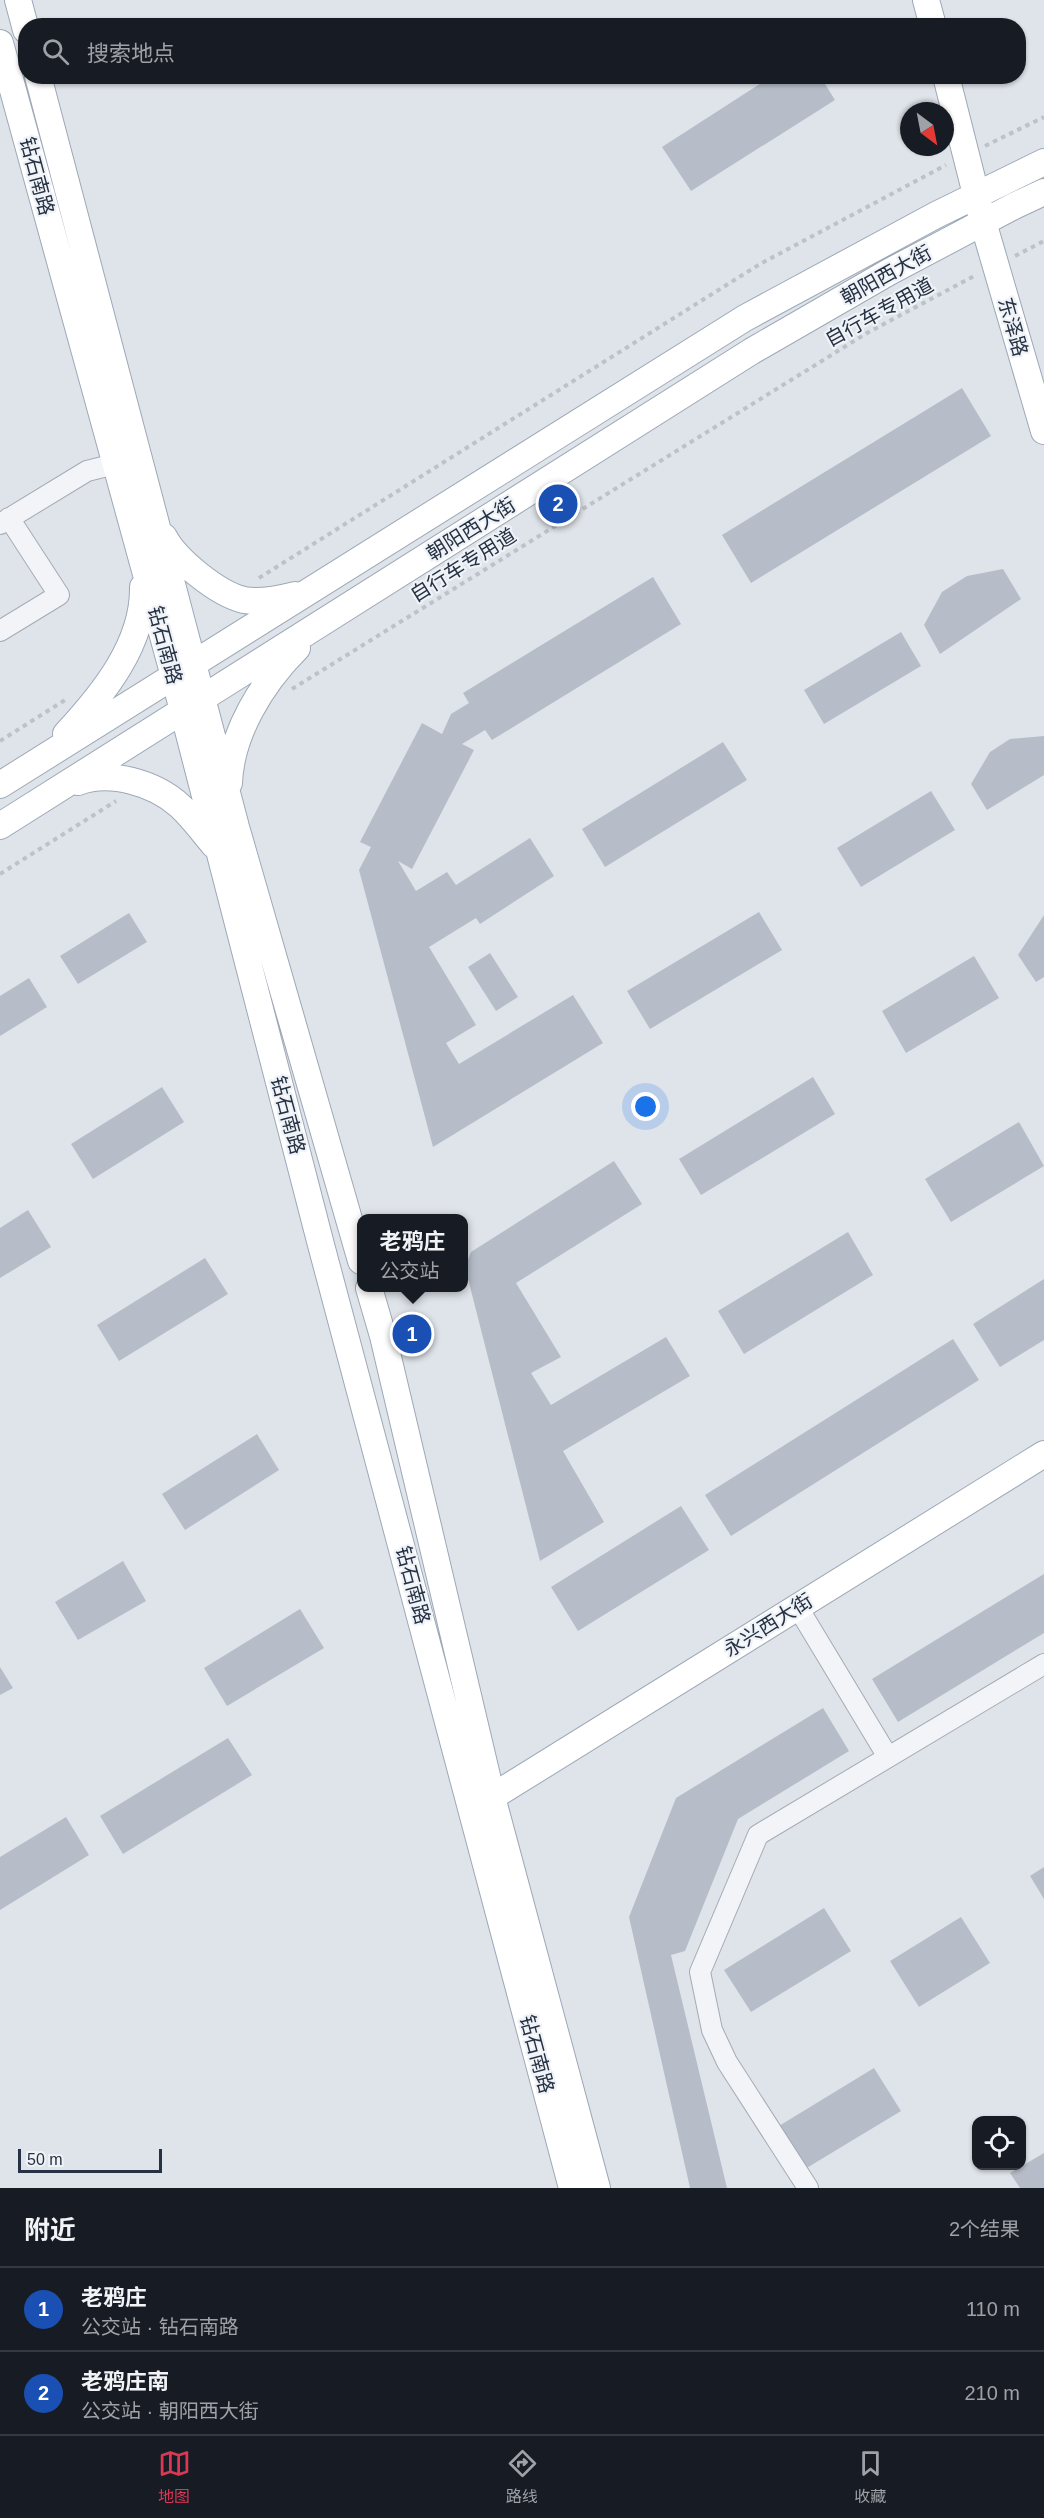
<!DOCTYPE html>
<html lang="zh">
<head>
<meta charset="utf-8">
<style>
	:root { --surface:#171b24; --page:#20242c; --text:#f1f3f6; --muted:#9ea1a6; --line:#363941; --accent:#dc3755 }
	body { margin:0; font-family:Helvetica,"Noto Sans SC",sans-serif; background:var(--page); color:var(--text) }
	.controls { position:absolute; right:18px; bottom:18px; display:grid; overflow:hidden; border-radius:12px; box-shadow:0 2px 4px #0004 }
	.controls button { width:54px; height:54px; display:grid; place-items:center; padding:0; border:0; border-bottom:2px solid var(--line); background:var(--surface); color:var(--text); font:30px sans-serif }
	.compass { position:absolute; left:900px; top:102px; width:54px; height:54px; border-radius:50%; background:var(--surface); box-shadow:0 2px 4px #0004; rotate:148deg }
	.scale { position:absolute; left:18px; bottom:15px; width:144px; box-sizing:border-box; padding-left:6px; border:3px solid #263143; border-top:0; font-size:16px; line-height:21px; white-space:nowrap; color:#263143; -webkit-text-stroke:4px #eff3f7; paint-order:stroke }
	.you { position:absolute; left:646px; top:1107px; width:21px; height:21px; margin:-15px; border:4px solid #fff; border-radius:50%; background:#1a73e8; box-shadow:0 0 0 9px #1a73e833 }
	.badge { display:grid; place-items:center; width:39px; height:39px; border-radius:50%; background:var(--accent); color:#fff; font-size:20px; font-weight:700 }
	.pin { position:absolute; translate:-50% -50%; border:3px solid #fff; box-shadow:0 2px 6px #0006 }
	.popup { position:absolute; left:357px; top:1214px; width:111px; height:78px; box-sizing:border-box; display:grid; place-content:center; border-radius:12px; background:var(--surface); filter:drop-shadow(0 2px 4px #0005); font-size:20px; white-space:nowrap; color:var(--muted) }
	.popup b { font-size:22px; color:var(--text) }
	.popup::after { content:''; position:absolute; left:50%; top:100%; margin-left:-12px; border:12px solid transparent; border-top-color:var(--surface) }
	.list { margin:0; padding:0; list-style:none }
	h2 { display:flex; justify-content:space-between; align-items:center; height:78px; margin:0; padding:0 24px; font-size:26px }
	h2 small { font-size:20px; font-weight:400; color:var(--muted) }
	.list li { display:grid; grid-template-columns:39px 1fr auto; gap:18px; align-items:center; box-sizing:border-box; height:84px; padding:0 24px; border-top:2px solid var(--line) }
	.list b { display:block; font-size:22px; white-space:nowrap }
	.list p { margin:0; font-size:20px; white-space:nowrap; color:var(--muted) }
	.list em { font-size:20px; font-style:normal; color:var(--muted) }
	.icon { flex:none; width:33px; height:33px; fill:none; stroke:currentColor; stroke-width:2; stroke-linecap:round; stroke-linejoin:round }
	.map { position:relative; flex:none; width:1044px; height:2188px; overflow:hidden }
	.search { position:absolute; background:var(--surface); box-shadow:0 2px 4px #0004; left:18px; right:18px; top:18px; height:66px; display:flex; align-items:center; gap:15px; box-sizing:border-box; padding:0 21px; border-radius:24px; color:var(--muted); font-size:22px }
	.sheet { height:246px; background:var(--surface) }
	nav { display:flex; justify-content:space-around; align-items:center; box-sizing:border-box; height:84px; border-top:2px solid var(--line); background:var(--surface); font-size:16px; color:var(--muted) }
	nav a { display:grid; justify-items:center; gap:3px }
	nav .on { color:var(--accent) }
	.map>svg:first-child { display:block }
</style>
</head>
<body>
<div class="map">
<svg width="1044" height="2188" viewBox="0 0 1044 2188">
	<rect width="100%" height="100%" fill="#dfe4ea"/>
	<path fill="#b6bdc8" d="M772,76H820L835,100L691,191L662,147Z
		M962,388L991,436L751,583L722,535Z
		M1003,569L1021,599L940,654L924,625L942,592L967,576Z
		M653,577L681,624L492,740L485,730L462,744L474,750L412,869L398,861L416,891L447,872L456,885L530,838L554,876L480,924L476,918L429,947L476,1025L446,1043L459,1064L573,995L603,1043L433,1147L359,870L371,847L360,842L422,723L442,734L451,714L469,703L463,693Z
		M901,632L921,666L824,724L804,690Z
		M1044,736V775L987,810L971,784L990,752L1010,739Z
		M723,742L747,780L605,867L582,829Z
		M931,791L955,830L861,887L837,848Z
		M759,912L782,950L650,1029L627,991Z
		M129,913L147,942L78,984L60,956Z
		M1044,915V977L1036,982L1018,955Z
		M490,953L518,997L496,1011L468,967Z
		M974,956L999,998L906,1053L882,1011Z
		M29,978L47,1007L0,1036V996Z
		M813,1077L835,1114L701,1195L679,1159Z
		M162,1087L184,1122L93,1179L71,1144Z
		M1019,1122L1044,1166L951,1222L925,1179Z
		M614,1161L642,1204L516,1283L561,1357L531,1373L551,1405L666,1337L690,1376L563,1451L604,1522L540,1561L465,1267L471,1252Z
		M28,1210L51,1247L0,1278V1228Z
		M848,1232L873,1275L744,1354L718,1311Z
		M205,1258L228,1294L119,1361L97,1325Z
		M1044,1279V1340L1000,1367L973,1324Z
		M953,1339L979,1380L731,1536L705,1495Z
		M257,1434L279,1470L185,1530L162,1494Z
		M681,1506L709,1550L578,1631L551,1587Z
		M123,1561L146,1601L78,1640L55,1602Z
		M1044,1574V1633L898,1722L872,1679Z
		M300,1609L324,1648L227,1706L204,1668Z
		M0,1667L13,1688L0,1695Z
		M823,1708L849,1751L738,1819L685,1951L671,1955L727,2188H690L629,1917L676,1798Z
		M228,1738L252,1775L123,1854L100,1816Z
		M66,1817L89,1855L0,1910V1857Z
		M1044,1867V1899L1030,1876Z
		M824,1908L851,1951L751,2012L724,1970Z
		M961,1917L990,1963L919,2007L890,1961Z
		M874,2068L901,2111L800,2172L774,2129Z
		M1044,2153V2188H1020L1010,2173Z"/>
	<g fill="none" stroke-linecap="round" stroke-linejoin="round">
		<defs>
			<path id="minor" d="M0,524L87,471L115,464
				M0,631L59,595L9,518
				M797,1606L888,1757
				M808,2188L727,2062L712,2030L700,1972L758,1835L1044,1664"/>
			<path id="major" d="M18,0L26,30
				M926,0L933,26
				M0,43L174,676L320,1241L572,2188
				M38,76L236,827L361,1261
				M946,76L983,222L1044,431
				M164,537C176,560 218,594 244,600C260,603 279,599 295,595
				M66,734C103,694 144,644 143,587
				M78,782C110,770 155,783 180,806C192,817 203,832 214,845
				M229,783C231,733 262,683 297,648
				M0,785L745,318L936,215L1044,162
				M0,826L752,351L889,272L1014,206L1044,192
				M369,1288L383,1336L492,1797L597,2188
				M492,1797L1044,1454"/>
		</defs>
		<use href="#minor" stroke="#a4abb5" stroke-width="22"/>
		<use href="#major" stroke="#9da8b7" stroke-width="28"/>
		<path stroke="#bdc1c9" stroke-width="4" stroke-dasharray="4.5 4.5" stroke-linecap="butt" d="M985,146L1044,117
			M1015,256L1044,241
			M259,578L760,264L946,165
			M292,689L867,333L976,275
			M0,741L65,700
			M0,874L116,801"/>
		<use href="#minor" stroke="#f2f4f8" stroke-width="20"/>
		<use href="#major" stroke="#fff" stroke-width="26"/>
	</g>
	<g text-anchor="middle" stroke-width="4.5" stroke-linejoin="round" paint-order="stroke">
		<g font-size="20" fill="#263143" stroke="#eff3f7">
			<text transform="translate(37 176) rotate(75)" y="7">钻石南路</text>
			<text transform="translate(886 275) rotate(-29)" y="7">朝阳西大街</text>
			<text transform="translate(879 312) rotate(-29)" y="7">自行车专用道</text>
			<text transform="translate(1013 327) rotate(74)" y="7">东泽路</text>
			<text transform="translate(471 529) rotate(-32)" y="7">朝阳西大街</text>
			<text transform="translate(463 565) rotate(-32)" y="7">自行车专用道</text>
			<text transform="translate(165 645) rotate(75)" y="7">钻石南路</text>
			<text transform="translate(288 1115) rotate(75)" y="7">钻石南路</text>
			<text transform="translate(413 1585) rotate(75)" y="7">钻石南路</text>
			<text transform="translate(768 1625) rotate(-32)" y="7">永兴西大街</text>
			<text transform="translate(537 2054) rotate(75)" y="7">钻石南路</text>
		</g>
	</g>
</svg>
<div class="controls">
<button><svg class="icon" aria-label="locate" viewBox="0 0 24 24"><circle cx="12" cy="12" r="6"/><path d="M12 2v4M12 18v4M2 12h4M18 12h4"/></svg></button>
</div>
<svg class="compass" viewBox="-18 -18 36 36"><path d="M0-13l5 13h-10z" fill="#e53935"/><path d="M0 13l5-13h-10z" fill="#9ea1a6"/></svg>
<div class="scale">50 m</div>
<div class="you"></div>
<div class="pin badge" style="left:412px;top:1334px;background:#1a4fb4">1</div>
<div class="popup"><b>老鸦庄</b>公交站</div>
<div class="pin badge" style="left:558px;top:504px;background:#1a4fb4">2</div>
<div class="search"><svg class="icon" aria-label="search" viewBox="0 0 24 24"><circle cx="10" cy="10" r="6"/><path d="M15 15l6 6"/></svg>搜索地点</div>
</div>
<section class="sheet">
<h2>附近<small>2个结果</small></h2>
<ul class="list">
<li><span class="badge" style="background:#1a4fb4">1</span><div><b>老鸦庄</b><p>公交站 · 钻石南路</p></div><em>110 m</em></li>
<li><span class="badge" style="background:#1a4fb4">2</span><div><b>老鸦庄南</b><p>公交站 · 朝阳西大街</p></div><em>210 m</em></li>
</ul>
</section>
<nav>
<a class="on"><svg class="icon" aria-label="map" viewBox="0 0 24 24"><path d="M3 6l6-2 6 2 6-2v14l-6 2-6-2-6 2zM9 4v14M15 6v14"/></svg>地图</a>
<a><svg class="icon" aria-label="directions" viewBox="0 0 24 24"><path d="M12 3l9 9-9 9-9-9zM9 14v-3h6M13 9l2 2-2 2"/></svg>路线</a>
<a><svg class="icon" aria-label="saved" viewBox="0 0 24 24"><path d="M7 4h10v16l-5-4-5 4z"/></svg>收藏</a>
</nav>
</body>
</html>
